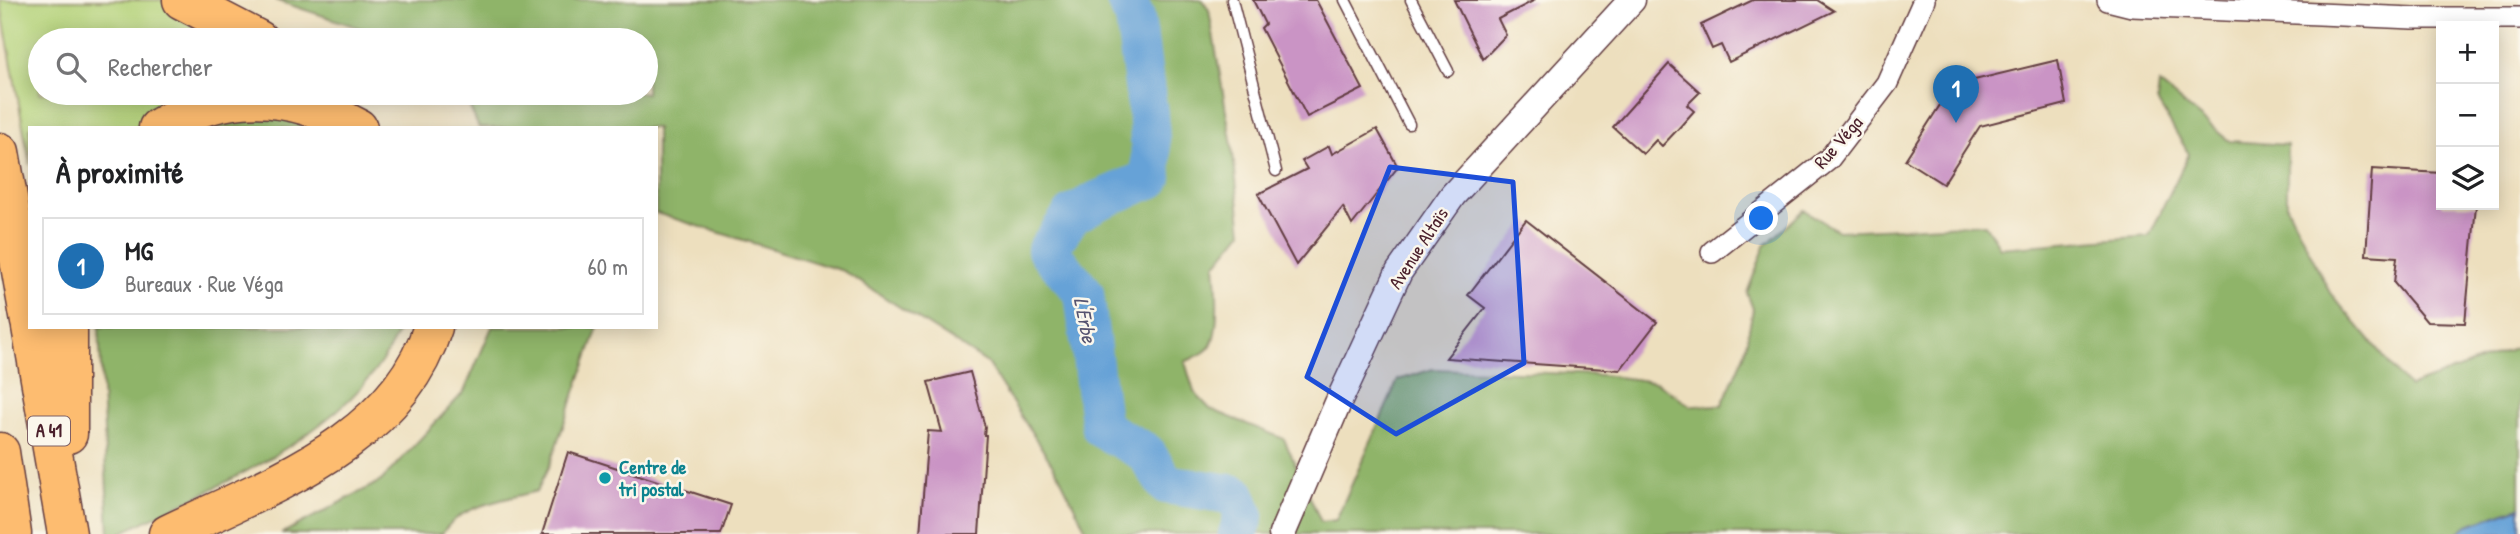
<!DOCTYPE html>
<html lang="fr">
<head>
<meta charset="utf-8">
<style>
	:root { --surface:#fff; --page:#f6f6f6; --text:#202124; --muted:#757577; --line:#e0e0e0; --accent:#1f6fb2 }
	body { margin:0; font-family:"Patrick Hand",sans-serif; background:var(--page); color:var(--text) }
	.controls { position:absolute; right:21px; top:21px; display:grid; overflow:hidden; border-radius:0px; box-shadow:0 4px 18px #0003 }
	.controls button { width:63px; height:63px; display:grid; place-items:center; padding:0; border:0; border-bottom:2px solid var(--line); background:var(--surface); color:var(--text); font:35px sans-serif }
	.you { position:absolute; left:1762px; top:219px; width:24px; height:24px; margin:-18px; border:5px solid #fff; border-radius:50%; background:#1a73e8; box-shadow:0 0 0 10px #1a73e833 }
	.badge { display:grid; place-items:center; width:46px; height:46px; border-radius:50%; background:var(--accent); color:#fff; font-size:23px; font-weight:700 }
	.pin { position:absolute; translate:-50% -58px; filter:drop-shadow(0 2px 4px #0008) }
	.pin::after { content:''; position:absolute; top:37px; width:24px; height:21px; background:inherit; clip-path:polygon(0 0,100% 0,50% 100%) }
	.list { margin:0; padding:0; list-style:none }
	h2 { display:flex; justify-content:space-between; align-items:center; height:91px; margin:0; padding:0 28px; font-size:30px }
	h2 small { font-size:23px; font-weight:400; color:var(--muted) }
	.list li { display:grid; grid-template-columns:46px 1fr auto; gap:21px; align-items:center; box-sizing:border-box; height:98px; margin:0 14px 14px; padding:0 14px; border:2px solid var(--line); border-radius:0px }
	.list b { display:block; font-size:26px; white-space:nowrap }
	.list p { margin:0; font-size:23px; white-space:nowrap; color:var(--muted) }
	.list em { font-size:23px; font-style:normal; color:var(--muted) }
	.icon { flex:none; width:38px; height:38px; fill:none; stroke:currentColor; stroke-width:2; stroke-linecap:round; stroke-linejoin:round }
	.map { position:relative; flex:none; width:2520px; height:534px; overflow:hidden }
	.search { position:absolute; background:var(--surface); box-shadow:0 4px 18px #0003; left:28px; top:28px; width:630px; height:77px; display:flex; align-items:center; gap:18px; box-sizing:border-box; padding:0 24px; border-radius:38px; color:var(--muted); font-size:26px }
	.panel { position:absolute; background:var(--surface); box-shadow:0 4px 18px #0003; left:28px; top:126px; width:630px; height:203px; border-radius:0px }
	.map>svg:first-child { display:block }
</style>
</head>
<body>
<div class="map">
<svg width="2520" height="534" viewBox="0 0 2520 534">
	<rect width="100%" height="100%" fill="#fbf7ec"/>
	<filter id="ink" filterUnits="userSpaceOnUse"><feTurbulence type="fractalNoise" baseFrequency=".0143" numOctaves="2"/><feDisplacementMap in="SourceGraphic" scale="14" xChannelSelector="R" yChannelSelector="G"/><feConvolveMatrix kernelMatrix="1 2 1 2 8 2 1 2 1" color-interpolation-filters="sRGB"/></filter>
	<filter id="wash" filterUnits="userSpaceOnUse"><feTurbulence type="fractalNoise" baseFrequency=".00686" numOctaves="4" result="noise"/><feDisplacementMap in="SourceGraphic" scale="28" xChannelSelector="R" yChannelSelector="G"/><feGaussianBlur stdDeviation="1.57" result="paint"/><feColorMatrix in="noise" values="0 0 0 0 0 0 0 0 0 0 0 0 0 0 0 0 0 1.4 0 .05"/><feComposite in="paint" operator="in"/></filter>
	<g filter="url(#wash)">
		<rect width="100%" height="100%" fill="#eddfbe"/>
		<path fill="#b4d279" stroke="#7f7852" stroke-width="2" d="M0,0H162L238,40H40V93H208L150,116L137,128H30V165Z"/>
		<path fill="#8fb469" stroke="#6c6a4a" stroke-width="2" d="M275,0H1203L1209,10L1232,146L1242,232L1215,265C1217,286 1220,324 1212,343C1208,353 1194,357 1185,362L1194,392L1210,409L1284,439L1321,522L1336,520L1398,380L1433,369L1602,375L1656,382L1691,406L1722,405L1744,355L1753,309L1747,293L1765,246L1804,210L1838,231L1985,224L2000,248L2149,236L2189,154L2157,101L2159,84L2229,141L2287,145V206L2330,293L2409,387L2520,346V507L2468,525L2456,534H1088L1059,475L987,363L843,271L656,213V128H479L467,101L457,93H646V40H383L360,28Z
			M244,115L281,118L317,128H207Z
			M99,327H400C359,432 213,487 119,534H109Z
			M492,327H598L549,466L537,491C506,500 460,504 442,534H281L381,481L464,392Z"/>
		<path fill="#66a2d7" stroke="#586081" stroke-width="2" d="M2520,507V534H2457L2468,525Z"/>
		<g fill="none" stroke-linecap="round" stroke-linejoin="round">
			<path stroke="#66a2d7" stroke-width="40" d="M1126,0L1135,18L1149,121L1152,178L1097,201L1072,215L1047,250L1084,293L1101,428L1145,452L1166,484L1236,495L1244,516L1238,534"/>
		</g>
		<g id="blocks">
			<path fill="#ca94c5" d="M1253,0H1316L1363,89L1307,117L1261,28L1265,24Z
				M1454,0H1535L1498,19L1506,35L1483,59Z
				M1753,0H1817L1834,11L1729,62L1721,45L1712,49L1701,25Z
				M2058,60L2066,104L1980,126L1943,184L1905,160L1947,94L1962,83Z
				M1669,64L1700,92L1687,105L1694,111L1678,129L1662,146L1656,140L1643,154L1613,127Z
				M1377,129L1398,167L1352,225L1343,207L1296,265L1258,194L1307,169L1302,161L1329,146L1332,154Z
				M2372,169L2441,173V205H2476L2465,323L2427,322L2394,283L2397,257L2366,255Z
				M1526,220L1657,322L1620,370L1446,358L1485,308L1468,295Z
				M970,372L985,427L984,435H986L979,534H920L928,431L942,432L928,382Z
				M568,452L731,505L721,534H542Z"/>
		</g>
	</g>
	<g filter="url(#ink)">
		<use href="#blocks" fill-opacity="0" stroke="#623c41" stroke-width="2"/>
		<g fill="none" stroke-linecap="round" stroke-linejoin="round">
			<defs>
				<path id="service" d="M1232,0L1276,171
					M1345,0L1409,124
					M1411,0L1448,71"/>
				<path id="minor" d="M2108,0L2132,6L2413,18H2520
					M1712,252L1829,159L1887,83L1924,0"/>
				<path id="tertiary" d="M1282,534L1338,403L1399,272L1453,195L1632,0"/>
				<path id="motorway" d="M182,0L259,40
					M158,128C226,87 290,90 358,128
					M0,152L30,322
					M31,327L67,534
					M68,434V327
					M0,452L12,534
					M168,534C267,486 397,443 433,327"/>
			</defs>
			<use href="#service" stroke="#623c41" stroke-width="13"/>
			<use href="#minor" stroke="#623c41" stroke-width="24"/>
			<use href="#tertiary" stroke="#623c41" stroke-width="29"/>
			<use href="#motorway" stroke="#623c41" stroke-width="41"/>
			<use href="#service" stroke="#fff" stroke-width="10"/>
			<use href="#minor" stroke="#fff" stroke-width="21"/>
			<use href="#tertiary" stroke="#fff" stroke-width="26"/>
			<use href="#motorway" stroke="#fdbc6f" stroke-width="38"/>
		</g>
	</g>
	<path fill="#1d4ed8" fill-opacity="0.2" stroke="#1d4ed8" stroke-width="5" stroke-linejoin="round" d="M1390,167L1513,182L1524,363L1396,434L1307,377Z"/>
	<circle fill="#0f9aa8" stroke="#fbf7ec" stroke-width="2.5" cx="605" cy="478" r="7"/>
	<g text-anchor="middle" stroke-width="5" stroke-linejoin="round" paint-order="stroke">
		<rect fill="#fbf7ec" stroke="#7f6065" stroke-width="2" x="28" y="416.5" width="42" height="29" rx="5"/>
		<g font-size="18" font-weight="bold" fill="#4a1f2b">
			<text x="49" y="437">A 41</text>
		</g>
		<g font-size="19" fill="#4a1f2b" stroke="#fbf7ec">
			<text transform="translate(1838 142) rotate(-49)" y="7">Rue Véga</text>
			<text transform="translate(1418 248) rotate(-57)" y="7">Avenue Altaïs</text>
		</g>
		<g font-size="19" font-weight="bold" fill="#0d838f" stroke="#fbf7ec" text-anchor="start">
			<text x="619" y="474">Centre de<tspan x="619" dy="22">tri postal</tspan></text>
		</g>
		<g font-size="21" font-style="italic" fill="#555370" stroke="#fbf7ec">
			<text transform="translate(1085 320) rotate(79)" y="7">L'Erbe</text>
		</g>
	</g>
</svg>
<div class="controls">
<button>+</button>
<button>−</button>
<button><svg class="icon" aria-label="layers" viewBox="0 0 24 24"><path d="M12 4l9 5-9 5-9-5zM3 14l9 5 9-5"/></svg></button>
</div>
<div class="you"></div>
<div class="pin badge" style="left:1956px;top:123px">1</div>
<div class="search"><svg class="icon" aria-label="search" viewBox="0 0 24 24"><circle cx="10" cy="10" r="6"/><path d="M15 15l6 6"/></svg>Rechercher</div>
<section class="panel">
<h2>À proximité<small></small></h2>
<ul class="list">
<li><span class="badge">1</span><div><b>MG</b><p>Bureaux · Rue Véga</p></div><em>60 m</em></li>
</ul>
</section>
</div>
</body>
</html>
